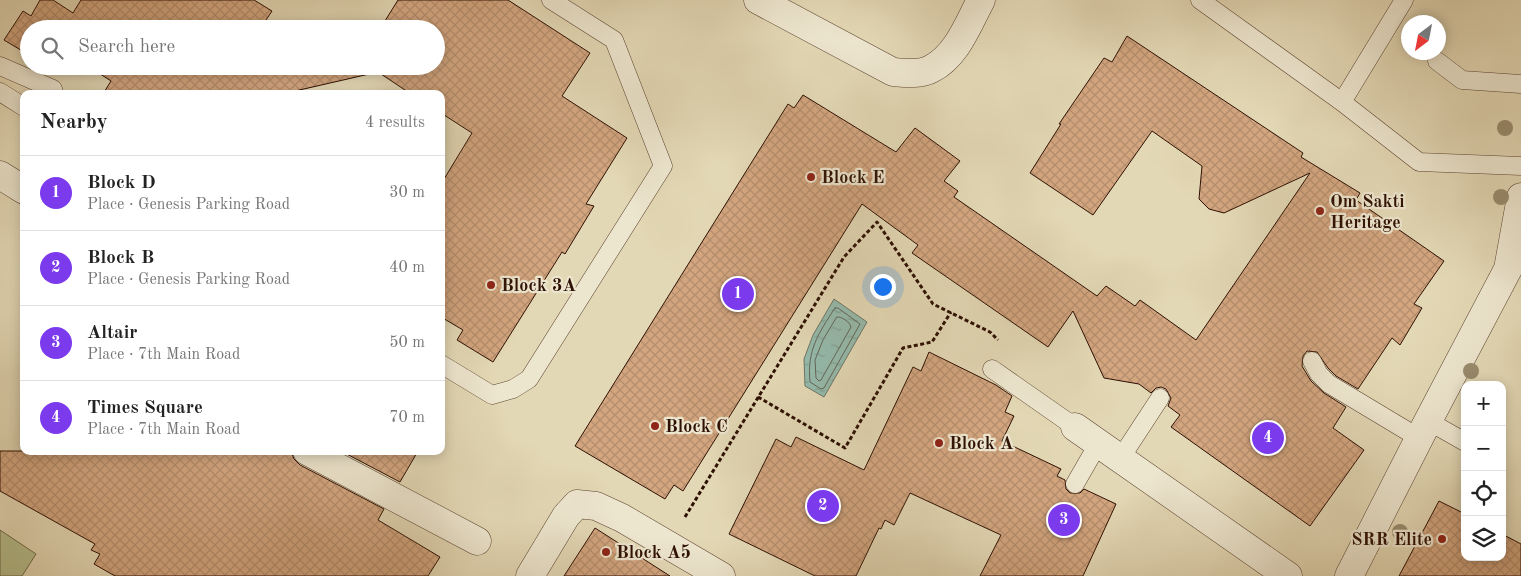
<!DOCTYPE html>
<html lang="en">
<head>
<meta charset="utf-8">
<style>
	:root { --surface:#fff; --page:#f2f2f2; --text:#222; --muted:#767676; --line:#e0e0e0; --accent:#7c3aed }
	body { margin:0; font-family:"Old Standard TT",serif; background:var(--page); color:var(--text) }
	.controls { position:absolute; right:15px; bottom:15px; display:grid; overflow:hidden; border-radius:10px; box-shadow:0 2px 12px #0003 }
	.controls button { width:45px; height:45px; display:grid; place-items:center; padding:0; border:0; border-bottom:1px solid var(--line); background:var(--surface); color:var(--text); font:25px sans-serif }
	.compass { position:absolute; left:1401px; top:15px; width:45px; height:45px; border-radius:50%; background:var(--surface); box-shadow:0 2px 12px #0003; rotate:212deg }
	.you { position:absolute; left:882px; top:286px; width:18px; height:18px; margin:-12px; border:4px solid #fff; border-radius:50%; background:#1a73e8; box-shadow:0 0 0 8px #1a73e833 }
	.badge { display:grid; place-items:center; width:32px; height:32px; border-radius:50%; background:var(--accent); color:#fff; font-size:16px; font-weight:700 }
	.pin { position:absolute; translate:-50% -50%; border:2px solid #fff; box-shadow:0 1px 5px #0006 }
	.list { margin:0; padding:0; list-style:none }
	h2 { display:flex; justify-content:space-between; align-items:center; height:65px; margin:0; padding:0 20px; font-size:21px }
	h2 small { font-size:16px; font-weight:400; color:var(--muted) }
	.list li { display:grid; grid-template-columns:32px 1fr auto; gap:15px; align-items:center; box-sizing:border-box; height:75px; padding:0 20px; border-top:1px solid var(--line) }
	.list b { display:block; font-size:19px; white-space:nowrap }
	.list p { margin:0; font-size:16px; white-space:nowrap; color:var(--muted) }
	.list em { font-size:16px; font-style:normal; color:var(--muted) }
	.icon { flex:none; width:28px; height:28px; fill:none; stroke:currentColor; stroke-width:2; stroke-linecap:round; stroke-linejoin:round }
	.map { position:relative; flex:none; width:1521px; height:576px; overflow:hidden }
	.search { position:absolute; background:var(--surface); box-shadow:0 2px 12px #0003; left:20px; top:20px; width:425px; height:55px; display:flex; align-items:center; gap:12px; box-sizing:border-box; padding:0 18px; border-radius:28px; color:var(--muted); font-size:19px }
	.panel { position:absolute; background:var(--surface); box-shadow:0 2px 12px #0003; left:20px; top:90px; width:425px; height:365px; border-radius:10px }
	.map>svg:first-child { display:block }
</style>
</head>
<body>
<div class="map">
<svg width="1521" height="576" viewBox="0 0 1521 576">
	<defs>
		<pattern id="water-ripples" width="26" height="14" patternUnits="userSpaceOnUse" patternTransform="scale(1.25)"><rect width="26" height="14" fill="#95baab"/><path d="M2 4q2-2 4 0t4 0M15 11q2-2 4 0t4 0" fill="none" stroke="#819f92"/></pattern>
		<pattern id="building-cross-hatch" width="8" height="8" patternUnits="userSpaceOnUse" patternTransform="scale(1.25)"><rect width="8" height="8" fill="#d3a680"/><path d="M0 0l8 8M0 8l8-8" fill="none" stroke="#b58e6d"/></pattern>
	</defs>
	<rect width="100%" height="100%" fill="#e3d8b5"/>
	<filter id="stains"><feTurbulence type="fractalNoise" baseFrequency=".004" numOctaves="4"/><feColorMatrix values="0 0 0 0 .2 0 0 0 0 .09 0 0 0 0 .02 0 0 0 .5 -.17"/></filter>
	<radialGradient id="worn" r=".72"><stop offset=".6" stop-color="#630" stop-opacity="0"/><stop offset="1" stop-color="#630" stop-opacity=".3"/></radialGradient>
	<path fill="#b5be8c" stroke="#726748" d="M0,530L36,554L22,576H0Z"/>
	<path fill="url(#water-ripples)" stroke="#6c7668" d="M834,299L867,322L824,397L805,386L804,359L813,335Z"/>
	<g fill="none" stroke-linecap="round" stroke-linejoin="round">
		<path stroke="#626557" stroke-width="1" d="M835,308H838L860,324L824,388L821,389L810,382C807,350 818,334 835,308Z
			M837,317C841,316 850,322 851,327L821,380L819,381L816,378L815,360L823,340Z"/>
	</g>
	<path fill="url(#building-cross-hatch)" stroke="#2e1003" d="M40,0H53L73,13L81,0H254L272,11L264,23L275,29H29V55L4,40L23,11L31,16Z
		M398,0H508L590,53L562,96L627,138L586,204L594,206L565,254L562,252L493,362L457,340L463,330L441,317V184L472,133L441,113V94H411L378,72L282,94H103L111,81L88,66H341L353,73L357,66H436V29H380Z
		M1127,36L1303,153L1301,157L1360,193L1356,200L1444,261L1414,304L1422,308L1400,345L1392,338L1358,389L1336,376L1328,368L1317,352L1307,351L1303,356L1302,366L1311,381L1324,393L1346,407L1333,428L1364,450L1310,526L1171,427L1180,415L1168,406L1171,398L1166,389L1161,387L1156,388L1151,393L1139,384L1104,378L1073,311L1048,347L912,253L918,245L862,204L683,491L674,485L665,499L575,446L788,104L794,108L803,95L896,152L915,128L960,161L944,181L958,191L954,197L1097,296L1106,286L1135,306L1140,300L1196,340L1310,173L1224,213L1209,209L1199,199L1202,166L1152,131L1093,215L1030,173L1061,124H1059L1104,58L1112,62Z
		M929,352L996,385L1012,396L1005,412L1014,416L1002,441L1061,469L1057,476L1065,480L1066,489L1070,493H1080L1084,489L1116,504L1083,576H980L1001,535L910,493L894,525L885,520L881,529L879,528L856,576H815L729,534L776,439L791,447L796,437L864,470L913,367L921,371Z
		M0,451H291L294,459L300,465L384,509L378,520L440,557L428,576H115L94,564L100,554L91,550L95,544L0,491Z
		M341,451H418L400,482Z
		M1439,501L1465,514V557H1502V534L1521,544V576H1399Z
		M595,528L670,576H564Z"/>
	<g fill="none" stroke-linecap="round" stroke-linejoin="round">
		<defs>
			<path id="lane" d="M1200,0L1342,102L1419,162L1521,166
				M1437,61L1462,80L1521,84
				M0,66L53,89
				M0,92L24,107
				M1342,102L1404,0
				M1312,361L1319,374L1329,384L1419,438
				M441,364L492,395L513,389L529,379L663,166L614,40L551,0
				M992,369L1075,427
				M1428,421L1465,442
				M1120,459L1160,398
				M1075,484L1098,444"/>
			<path id="street" d="M758,0L893,72C905,73 920,75 931,69C957,56 968,24 981,0
				M0,175L24,190
				M1075,427L1288,576
				M307,451L477,541
				M530,576L566,516L577,504L596,506L622,518L721,576
				M1349,576L1428,421L1508,269L1521,197"/>
		</defs>
		<use href="#lane" stroke="#5b4230" stroke-width="19"/>
		<use href="#street" stroke="#5b4230" stroke-width="29"/>
		<path stroke="#2e1003" stroke-width="3" stroke-dasharray="4 2.5" stroke-linecap="butt" d="M758,397L845,448L903,348L932,342L951,312
			M685,517L844,257L877,222L933,304L990,332L998,340"/>
		<use href="#lane" stroke="#ede6cf" stroke-width="18"/>
		<use href="#street" stroke="#ede6cf" stroke-width="28"/>
	</g>
	<g fill="#998c6e">
		<circle cx="1505" cy="128" r="8"/>
		<circle cx="1501" cy="197" r="8"/>
		<circle cx="1471" cy="371" r="8"/>
		<circle cx="1400" cy="532" r="8"/>
	</g>
	<g fill="#8f2418" stroke="#ede6cf" stroke-width="2">
		<circle cx="811" cy="177" r="5"/>
		<circle cx="1320" cy="211" r="5"/>
		<circle cx="491" cy="285" r="5"/>
		<circle cx="655" cy="426" r="5"/>
		<circle cx="939" cy="443" r="5"/>
		<circle cx="1442" cy="539" r="5"/>
		<circle cx="606" cy="552" r="5"/>
	</g>
	<g text-anchor="middle" stroke-width="4.5" stroke-linejoin="round" paint-order="stroke">
		<g font-size="18" font-weight="bold" fill="#2e1003" stroke="#ede6cf" text-anchor="start">
			<text x="821" y="183">Block E</text>
			<text x="1330" y="207">Om Sakti<tspan x="1330" dy="21">Heritage</tspan></text>
			<text x="501" y="291">Block 3A</text>
			<text x="665" y="432">Block C</text>
			<text x="949" y="449">Block A</text>
			<text x="1432" y="545" text-anchor="end">SRR Elite</text>
			<text x="616" y="558">Block A5</text>
		</g>
	</g>
	<rect width="100%" height="100%" filter="url(#stains)"/>
	<rect width="100%" height="100%" fill="url(#worn)"/>
</svg>
<div class="controls">
<button>+</button>
<button>−</button>
<button><svg class="icon" aria-label="locate" viewBox="0 0 24 24"><circle cx="12" cy="12" r="6"/><path d="M12 2v4M12 18v4M2 12h4M18 12h4"/></svg></button>
<button><svg class="icon" aria-label="layers" viewBox="0 0 24 24"><path d="M12 4l9 5-9 5-9-5zM3 14l9 5 9-5"/></svg></button>
</div>
<svg class="compass" viewBox="-18 -18 36 36"><path d="M0-13l5 13h-10z" fill="#e53935"/><path d="M0 13l5-13h-10z" fill="#767676"/></svg>
<div class="you"></div>
<div class="pin badge" style="left:738px;top:294px">1</div>
<div class="pin badge" style="left:823px;top:506px">2</div>
<div class="pin badge" style="left:1064px;top:520px">3</div>
<div class="pin badge" style="left:1268px;top:438px">4</div>
<div class="search"><svg class="icon" aria-label="search" viewBox="0 0 24 24"><circle cx="10" cy="10" r="6"/><path d="M15 15l6 6"/></svg>Search here</div>
<section class="panel">
<h2>Nearby<small>4 results</small></h2>
<ul class="list">
<li><span class="badge">1</span><div><b>Block D</b><p>Place · Genesis Parking Road</p></div><em>30 m</em></li>
<li><span class="badge">2</span><div><b>Block B</b><p>Place · Genesis Parking Road</p></div><em>40 m</em></li>
<li><span class="badge">3</span><div><b>Altair</b><p>Place · 7th Main Road</p></div><em>50 m</em></li>
<li><span class="badge">4</span><div><b>Times Square</b><p>Place · 7th Main Road</p></div><em>70 m</em></li>
</ul>
</section>
</div>
</body>
</html>
